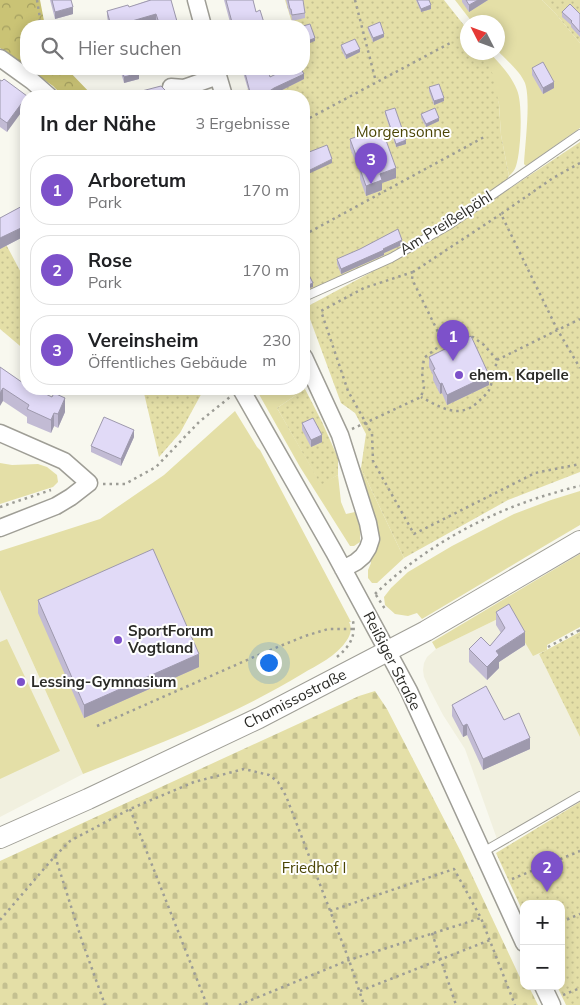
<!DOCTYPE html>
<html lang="de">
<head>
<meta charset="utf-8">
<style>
	:root { --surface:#fff; --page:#f6f6f6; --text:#202124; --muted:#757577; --line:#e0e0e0; --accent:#7d51ca }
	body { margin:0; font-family:Mulish,sans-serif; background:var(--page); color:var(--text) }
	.controls { position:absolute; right:15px; bottom:15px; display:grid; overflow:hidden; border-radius:10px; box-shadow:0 2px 12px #0003 }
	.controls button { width:45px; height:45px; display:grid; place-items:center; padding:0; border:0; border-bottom:1px solid var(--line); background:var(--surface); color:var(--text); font:25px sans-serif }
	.compass { position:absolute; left:460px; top:15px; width:45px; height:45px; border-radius:50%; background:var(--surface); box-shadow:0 2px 12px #0003; rotate:312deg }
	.you { position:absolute; left:268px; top:662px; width:18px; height:18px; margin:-12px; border:4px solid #fff; border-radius:50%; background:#1a73e8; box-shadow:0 0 0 8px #1a73e833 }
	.badge { display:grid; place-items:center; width:32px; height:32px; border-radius:50%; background:var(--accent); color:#fff; font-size:16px; font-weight:700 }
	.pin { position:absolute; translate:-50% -41px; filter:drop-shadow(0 1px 2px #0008) }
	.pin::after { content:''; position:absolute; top:26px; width:18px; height:15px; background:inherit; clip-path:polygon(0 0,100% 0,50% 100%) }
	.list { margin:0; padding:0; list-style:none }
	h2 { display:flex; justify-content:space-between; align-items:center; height:65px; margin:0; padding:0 20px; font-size:21px }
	h2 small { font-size:16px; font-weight:400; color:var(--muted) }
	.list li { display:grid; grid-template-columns:32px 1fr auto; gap:15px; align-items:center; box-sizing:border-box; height:70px; margin:0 10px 10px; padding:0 10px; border:1px solid var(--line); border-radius:20px }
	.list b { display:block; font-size:19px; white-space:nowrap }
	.list p { margin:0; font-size:16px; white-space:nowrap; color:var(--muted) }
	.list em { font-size:16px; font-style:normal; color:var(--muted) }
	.icon { flex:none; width:28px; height:28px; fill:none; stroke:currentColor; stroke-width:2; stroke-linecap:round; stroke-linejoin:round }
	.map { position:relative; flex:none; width:580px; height:1005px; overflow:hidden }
	.search { position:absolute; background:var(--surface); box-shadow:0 2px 12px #0003; left:20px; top:20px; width:290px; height:55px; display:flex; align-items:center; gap:12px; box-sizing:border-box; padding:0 18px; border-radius:20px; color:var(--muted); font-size:19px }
	.panel { position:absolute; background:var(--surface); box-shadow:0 2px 12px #0003; left:20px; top:90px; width:290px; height:305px; border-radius:20px }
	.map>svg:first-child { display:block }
</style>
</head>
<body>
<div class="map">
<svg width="580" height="1005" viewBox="0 0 580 1005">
	<defs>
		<pattern id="forest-crowns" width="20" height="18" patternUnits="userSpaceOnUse" patternTransform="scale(1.25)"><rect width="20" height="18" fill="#cac375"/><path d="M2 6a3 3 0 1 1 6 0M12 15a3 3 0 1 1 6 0" fill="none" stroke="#a49f60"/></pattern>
		<pattern id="cemetery-stones" width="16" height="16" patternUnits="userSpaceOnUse" patternTransform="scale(1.25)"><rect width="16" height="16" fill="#e4dfa7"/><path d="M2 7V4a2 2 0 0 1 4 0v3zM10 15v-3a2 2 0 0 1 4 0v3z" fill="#c4c090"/></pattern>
		<pattern id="park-dots" width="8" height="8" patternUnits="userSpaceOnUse" patternTransform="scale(1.25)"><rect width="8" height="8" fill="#e4dfa7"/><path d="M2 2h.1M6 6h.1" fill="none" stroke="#c4c090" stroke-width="1.8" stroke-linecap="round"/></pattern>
	</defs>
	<rect width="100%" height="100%" fill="#f8f8ef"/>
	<path fill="#f1f0df" d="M0,590L83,774L0,817Z
		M508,614L533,655L539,654L580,737V792L497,839L465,749L443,715L430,690L424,677L423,670L424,663L427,657L436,649Z"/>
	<path fill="#e4dfa7" d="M455,0H542L555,13L580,43V128L526,166L524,164C525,144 531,100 525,83C521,72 505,59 498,51V22H472Z
		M484,53H490C500,64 511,75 517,90C523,103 521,152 516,166C515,170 512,173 509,176L501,135L499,104Z
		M304,387L305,389L277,408L321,484L338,475L341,502L346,514L355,512L360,524V542L354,546H350L300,467L256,389H304Z
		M235,411L257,447L260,450L351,622H349C352,628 351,634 347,640C337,656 317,665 302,674C233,716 158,744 83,774L0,590V551L100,519L164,475Z
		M0,463L12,465L38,464L47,467L57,475L58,482L53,487L0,504Z
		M361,468L404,558L377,583H372L368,578V570L371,563L370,557L376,536L372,508L357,470Z
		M580,491V525C527,556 475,588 422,619L417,613L408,616L395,614L385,605L384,597L391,588L408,572L452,546L514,514L551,500Z
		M580,554V627L547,645V650L533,656L508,614L436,649L432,642Z
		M7,639L60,751L0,779V642Z"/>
	<path fill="url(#forest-crowns)" d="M0,0H40L45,26H26V66L0,48Z
		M29,69H67L93,96H63L53,86Z"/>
	<path fill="url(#cemetery-stones)" d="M375,691L387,709L461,852L524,986L525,988L529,987L538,1005H0V861L359,696Z"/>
	<path fill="url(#park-dots)" d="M285,0H444L467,29L468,52L484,53L493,75L499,104L501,135L509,176L505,182L445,223L390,256L304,293V96H234L290,69H304V26H293Z
		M542,0H580V43L555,13Z
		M580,142V472L508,500L404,558L361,468L366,434L355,413L341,403L310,319V305L437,237Z
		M0,233L26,282V351L0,329Z
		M143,389H204L180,433L159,457Z
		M305,389L322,422L338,458V475L321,485L277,408Z
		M580,632V737L539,654Z
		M580,802V1005H566L557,986H561V904H524V914L496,853Z"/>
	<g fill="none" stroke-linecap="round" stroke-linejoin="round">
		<defs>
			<path id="service" d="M304,297L391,258L449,225L580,134
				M483,852L580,796"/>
			<path id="minor" d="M196,0L203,26
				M0,58L32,81L49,96
				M216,69L224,96
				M171,87L184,88L218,76
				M304,357L340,435L368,523L371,539L368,548L363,556L356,562L343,569
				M241,389L334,552L409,691L524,943
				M0,433L64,461L89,483L71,497L56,506L0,528
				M543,986L552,1005"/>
			<path id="tertiary" d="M0,838L88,799L259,718L426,631L580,541"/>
		</defs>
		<use href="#service" stroke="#9f9e96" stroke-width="10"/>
		<use href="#minor" stroke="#9f9e96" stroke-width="19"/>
		<use href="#tertiary" stroke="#9f9e96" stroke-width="22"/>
		<path stroke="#9d9d96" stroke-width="2.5" stroke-dasharray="2.5 4" stroke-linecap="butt" d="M37,0L40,18L39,26
			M355,0L376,82
			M304,121L452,42
			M580,163L553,178L501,214L557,329L580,368
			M304,235L486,136
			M413,272L364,288L321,311L348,391L372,434L373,461L414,534L535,473L580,464
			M441,344L437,330L412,279L413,272L501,214
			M497,360L580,319
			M352,429L421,397L424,387L422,373L424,358C443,343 449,338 473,337L484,345L497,360C495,369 493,381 489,390C487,394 482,398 478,402C459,420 440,407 421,397
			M103,484H125L156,467L199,422L230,397
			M0,507L51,490
			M375,594C423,548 484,514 547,495C558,492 569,488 580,486
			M376,595L385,609
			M580,630L578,631L580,635
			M548,647L578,631
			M337,657C349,647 356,637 353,621
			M97,726L263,653L305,636L328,629H354
			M130,809L207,1005
			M55,856L82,941L105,1005
			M512,879L580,851
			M330,911L454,869L481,918L515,1005
			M0,920L55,856L70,841L130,809L194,782L244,769L269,775L278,782L286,796L349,960L364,1005
			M561,922L580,914
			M432,933L456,1005
			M360,991L490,940
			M563,995L580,988
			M239,1005L349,960L481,918"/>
		<use href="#service" stroke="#fff" stroke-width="8"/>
		<use href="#minor" stroke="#fff" stroke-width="16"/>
		<use href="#tertiary" stroke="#fff" stroke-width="20"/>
	</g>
	<path fill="#c2bbd4" d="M50,0H71L73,14L55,19Z
		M149,0H171L178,25L182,26H158L156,20L133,26H97L108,22L107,16V11L129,7Z
		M224,0H253L256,12L265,26H231Z
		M286,0H300L305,13V18L292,21L291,14L290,15Z
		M416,0H429L431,9L421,12Z
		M462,0H488L469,12L462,2Z
		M562,12L580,14V37L571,27V25L562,17Z
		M368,27L384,37L373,42L368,30Z
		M341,45L360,52L346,59L341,49Z
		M532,68L554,88L543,94L532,75Z
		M120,69H149L139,71V79L124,83Z
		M242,69H268L270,77L304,79L270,96H250Z
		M0,80L27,96L7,132L0,127Z
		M429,87L444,101L434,105L429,91Z
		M385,111L406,144L396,147L385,114Z
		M421,114L439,121L426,127L421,118Z
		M350,139L396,178L382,183V190L366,196L360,179V173L350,148Z
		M26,204V247L21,238L0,249V218Z
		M402,245L384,253V255L341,274L337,264V259Z
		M429,357L489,385L447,405L442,393L440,394L433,380V375L429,367Z
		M0,367L65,412L58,428L54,426L51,433L27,423V417L3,401Z
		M302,423L322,442L311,447L302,430Z
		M134,437L121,466L91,452V446Z
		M38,600L199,667L84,718L38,613Z
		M496,612L525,645L499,662V668L487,680L469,662V649L490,646L501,633L496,625Z
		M452,705L504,720L530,749L483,770L467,735L463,737L452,716Z"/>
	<path fill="#9e99ad" d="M478,0H488L469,12V5Z
		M431,5V9L421,12V9Z
		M73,7V14L55,19V12Z
		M156,14V20L133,26H128L132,21Z
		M384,34V37L373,42V38Z
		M315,38V41L305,45V42Z
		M360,49V52L346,59V55Z
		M138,69H149L138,72Z
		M139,73V79L124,83V77Z
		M304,74V79L270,96H262L274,88Z
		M554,82V88L543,94V88Z
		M26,97V106L7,132V123Z
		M444,98V101L434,105V101Z
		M439,118V121L426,127V124Z
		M406,140V144L396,147V144Z
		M332,159V163L304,176V173Z
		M396,168V178L382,183V190L366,196V186L380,174Z
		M21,228V238L0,249V238Z
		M402,240V245L384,253V255L341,274V269Z
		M313,283V287L304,290V287Z
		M489,375V385L447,405V395Z
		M442,383V393L440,394V384Z
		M3,388V401L0,406V393Z
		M161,389H179L161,394Z
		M65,398V412L58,428V414Z
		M54,413V426L51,433V420Z
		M134,430V437L121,466V459Z
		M322,435V442L311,447V440Z
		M525,632V645L499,662V668L487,680V667L496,651Z
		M199,654V667L84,718V705Z
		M467,724V735L463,737V726Z
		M530,738V749L483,770V759Z"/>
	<path fill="#e1daf7" stroke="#9e99ad" d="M52,0H71L73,7L55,12Z
		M151,0H171L178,25L181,24L182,26H160L156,14L132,21L133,24L128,25V26H111L107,11L128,5L129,7Z
		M226,0H253L256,12L260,10L265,26H233Z
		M288,0H303L305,13L292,15L291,9H290Z
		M417,0H429L431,5L421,9Z
		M466,0H478L469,5Z
		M570,4L580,14V32L571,22L572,21L562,12Z
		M109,21L110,26H97L100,24Z
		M380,22L384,34L373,38L368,27Z
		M310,24L315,38L305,42L304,37L303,26Z
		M355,39L360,49L346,55L341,45Z
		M543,62L554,82L543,88L532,68Z
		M122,69H138L139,73L124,77Z
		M244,69H268L270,77L286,69H301L304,74L274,88L262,96H251Z
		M4,79L27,96L7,123L0,118V80L2,81Z
		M439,84L444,98L434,101L429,87Z
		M161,86L166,91L168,96H139L138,92Z
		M205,91L206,96H186Z
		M395,108L406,140L396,144L385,111Z
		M435,108L439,118L426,124L421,114Z
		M382,129L396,168L380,174L382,180L366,186L360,169H361L350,139L364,134L365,135Z
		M327,145L332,159L304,173V154Z
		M26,204V237L21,228L0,238V218Z
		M398,229L402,240L383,249L384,250L341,269L337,259L360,249Z
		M308,273L313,283L304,287V275Z
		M471,336L489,375L447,395L442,383L440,384L433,370L435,369L429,357Z
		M0,367L26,385V389H35L52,397L54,393L65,398L58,414L54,413L51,420L27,409L29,405L3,388L0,393Z
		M104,417L134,430L121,459L91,446Z
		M313,418L322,435L311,440L302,423Z
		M153,549L199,654L84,705L38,600Z
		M509,604L525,632L496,651L499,655L487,667L469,649L481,637L490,646L505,628L496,612Z
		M486,686L504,720L519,713L530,738L483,759L467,724L463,726L452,705Z"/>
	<g fill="#7d51ca" stroke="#fff" stroke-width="2">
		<circle cx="459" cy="375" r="5"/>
		<circle cx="118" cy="640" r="5"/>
		<circle cx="21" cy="682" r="5"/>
	</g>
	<g text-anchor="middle" stroke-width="4" stroke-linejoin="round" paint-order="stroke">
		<g font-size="15" fill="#4b4505" stroke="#fff">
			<text x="403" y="137">Morgensonne</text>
			<text x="314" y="873">Friedhof I</text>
		</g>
		<g font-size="15" fill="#2b2b27" stroke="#fff">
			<text transform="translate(446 223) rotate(-32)" y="5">Am Preißelpöhl</text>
			<text transform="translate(392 661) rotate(63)" y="5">Reißiger Straße</text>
			<text transform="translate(295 699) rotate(-27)" y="5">Chamissostraße</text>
		</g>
		<g font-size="15" font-weight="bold" fill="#2b2b27" stroke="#fff" text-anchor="start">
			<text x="469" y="380">ehem. Kapelle</text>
			<text x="128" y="636">SportForum<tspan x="128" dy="17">Vogtland</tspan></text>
			<text x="31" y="687">Lessing-Gymnasium</text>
		</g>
	</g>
</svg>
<div class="controls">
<button>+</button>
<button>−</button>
</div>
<svg class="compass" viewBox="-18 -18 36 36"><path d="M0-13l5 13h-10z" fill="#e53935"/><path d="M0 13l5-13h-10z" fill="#757577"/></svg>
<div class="you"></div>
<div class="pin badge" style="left:453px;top:361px">1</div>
<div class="pin badge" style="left:547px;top:892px">2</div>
<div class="pin badge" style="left:371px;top:184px">3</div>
<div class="search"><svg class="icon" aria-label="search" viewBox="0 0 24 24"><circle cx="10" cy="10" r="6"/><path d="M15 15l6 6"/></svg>Hier suchen</div>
<section class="panel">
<h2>In der Nähe<small>3 Ergebnisse</small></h2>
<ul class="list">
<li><span class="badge">1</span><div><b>Arboretum</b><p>Park</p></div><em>170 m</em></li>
<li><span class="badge">2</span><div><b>Rose</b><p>Park</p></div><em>170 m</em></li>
<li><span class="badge">3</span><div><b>Vereinsheim</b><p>Öffentliches Gebäude</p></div><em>230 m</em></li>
</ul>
</section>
</div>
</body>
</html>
